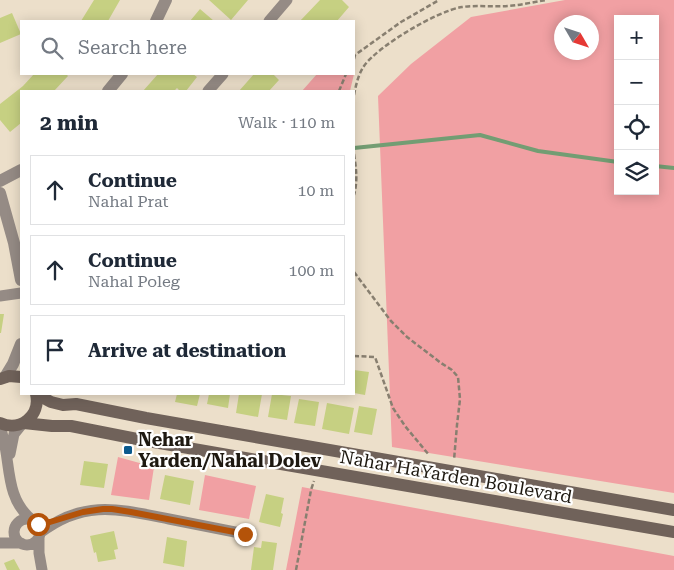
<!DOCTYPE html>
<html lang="en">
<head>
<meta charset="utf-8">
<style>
	:root { --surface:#fff; --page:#f2f2f3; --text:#1f2937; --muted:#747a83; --line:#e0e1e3 }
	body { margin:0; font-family:"Roboto Serif",serif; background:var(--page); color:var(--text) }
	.controls { position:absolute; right:15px; top:15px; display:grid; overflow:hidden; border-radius:0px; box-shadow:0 2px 12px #0003 }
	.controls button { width:45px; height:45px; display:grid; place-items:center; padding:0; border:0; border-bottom:1px solid var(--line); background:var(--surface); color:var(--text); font:25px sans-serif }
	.compass { position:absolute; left:554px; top:15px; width:45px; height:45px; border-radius:50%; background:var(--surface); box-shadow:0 2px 12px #0003; rotate:129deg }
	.stop { position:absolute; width:15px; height:15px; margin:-11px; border:4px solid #b45309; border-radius:50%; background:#fff }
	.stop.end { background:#b45309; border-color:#fff; box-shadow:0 1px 5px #0008 }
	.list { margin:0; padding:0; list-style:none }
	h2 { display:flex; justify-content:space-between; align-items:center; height:65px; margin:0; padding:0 20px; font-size:21px }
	h2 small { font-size:16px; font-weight:400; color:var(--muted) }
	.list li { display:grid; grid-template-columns:32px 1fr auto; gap:15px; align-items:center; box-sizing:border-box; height:70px; margin:0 10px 10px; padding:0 10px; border:1px solid var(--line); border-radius:0px }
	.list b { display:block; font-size:19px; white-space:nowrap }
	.list p { margin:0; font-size:16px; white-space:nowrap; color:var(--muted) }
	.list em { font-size:16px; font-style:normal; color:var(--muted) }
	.icon { flex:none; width:28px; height:28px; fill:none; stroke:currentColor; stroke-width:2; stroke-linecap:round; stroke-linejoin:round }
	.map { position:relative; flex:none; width:674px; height:570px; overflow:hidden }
	.search { position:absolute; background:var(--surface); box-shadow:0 2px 12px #0003; left:20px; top:20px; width:335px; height:55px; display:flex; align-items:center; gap:12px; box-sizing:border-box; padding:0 18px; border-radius:0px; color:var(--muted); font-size:19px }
	.panel { position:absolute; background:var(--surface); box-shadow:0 2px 12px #0003; left:20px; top:90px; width:335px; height:305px; border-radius:0px }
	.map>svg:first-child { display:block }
</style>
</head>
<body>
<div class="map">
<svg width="674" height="570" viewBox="0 0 674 570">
	<rect width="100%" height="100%" fill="#ecdfca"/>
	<path fill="#f1a0a3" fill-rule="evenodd" d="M565,0H674V493L392,447L378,96L411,64L471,17ZM618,19H655V191H618ZM562,22H592V52H562Z
		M317,74H354L350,91H302Z
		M118,457L154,467L149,500L111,495Z
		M205,475L256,486L249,519L199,510Z
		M302,487L674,556V570H286Z"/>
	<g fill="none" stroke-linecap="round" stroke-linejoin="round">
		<path stroke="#739d73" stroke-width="4" d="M354,148L480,135L538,151L618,162
			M655,166L674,168"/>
	</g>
	<path fill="#c6d082" d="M94,0H120L108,21H81Z
		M209,0H248L231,20Z
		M320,0H342L349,7L337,21H300Z
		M200,9L214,21H190Z
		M12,13L21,34L0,43V18Z
		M34,74H66L68,76L54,91H21V123L10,132L0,120V104L23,86Z
		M158,74H193L197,77L186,91H180L177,88L174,91H143Z
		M254,74H273L279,80L269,91H239Z
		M0,314H4L1,333H0Z
		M354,370L369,372L365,395L354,393Z
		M177,394H200L197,406L175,402Z
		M209,394H230L228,408L207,404Z
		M239,394H262L258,417L236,413Z
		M272,394L291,396L287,420L268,417Z
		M299,399L319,402L315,426L294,423Z
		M327,403L354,408L349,434L322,429Z
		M359,406L377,409L372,435L354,432Z
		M84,461L108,464L104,488L80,485Z
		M165,475L194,481L190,505L160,499Z
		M266,494L284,498L281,513L283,514L280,527L259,522Z
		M114,531L118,549L114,550L116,559L98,562L96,552L94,553L90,536Z
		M167,537L187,541L184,567L163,563Z
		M262,541L277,543L273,570H251L254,547L261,548Z
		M14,559L20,570H7L4,563Z"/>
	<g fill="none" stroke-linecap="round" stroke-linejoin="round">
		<path stroke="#887f70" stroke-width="2.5" stroke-dasharray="5 2.5" stroke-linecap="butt" d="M354,59L355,55L401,22L439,0
			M339,91L346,74
			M354,95C356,85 358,75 364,66C378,46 437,11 462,7C477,5 493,7 508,6C521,5 534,2 546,0
			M354,154C356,168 358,180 354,195
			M354,272L391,321L407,337L441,363L452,370L458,377L460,399L457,425L454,460
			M354,356L375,357L393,408L405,426L429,455
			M296,570L311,490L314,481"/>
		<path stroke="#958b85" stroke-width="11" d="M269,21L287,0
			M208,91L223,74
			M0,296L21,293
			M0,427C12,458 3,496 31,519
			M10,454L14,434L22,424
			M14 532a13 13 0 1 1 26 0a13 13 0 1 1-26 0Z
			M40,533C84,499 119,509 169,519C195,524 220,529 245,534
			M39,538V553L42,570
			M0,543H21"/>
		<path stroke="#958b85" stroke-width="12" d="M156,21L166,0
			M108,91L122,74
			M0,181L21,170
			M0,193L14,243L21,280
			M5,377L13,364L21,344"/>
		<path stroke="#70625a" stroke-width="12" d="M0,379L9,376L21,377
			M36,394L51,402L63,405L76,404L146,418L674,510
			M0,423C20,432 41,416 36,394
			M24,423L52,426H71L142,440L674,532"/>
	</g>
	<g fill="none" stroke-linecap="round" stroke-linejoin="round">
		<path stroke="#b45309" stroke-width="6" d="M38,524L36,522L43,523L50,522L83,512L103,509H112L131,512L245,534"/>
	</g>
	<rect fill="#0b5a8d" stroke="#fff" stroke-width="2" x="123" y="445" width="10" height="10" rx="2.5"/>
	<g text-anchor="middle" stroke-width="4.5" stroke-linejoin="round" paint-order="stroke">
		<g font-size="18" font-weight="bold" fill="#1e1911" stroke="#fff" text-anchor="start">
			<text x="138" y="446">Nehar<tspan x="138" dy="21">Yarden/Nahal Dolev</tspan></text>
		</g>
		<g font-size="18" fill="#1e1911" stroke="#fff">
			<text transform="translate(456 477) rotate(10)" y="6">Nahar HaYarden Boulevard</text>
		</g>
	</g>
</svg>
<div class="controls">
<button>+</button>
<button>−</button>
<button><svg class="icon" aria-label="locate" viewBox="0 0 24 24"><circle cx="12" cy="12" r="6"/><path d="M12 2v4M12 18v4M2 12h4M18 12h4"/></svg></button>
<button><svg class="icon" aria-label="layers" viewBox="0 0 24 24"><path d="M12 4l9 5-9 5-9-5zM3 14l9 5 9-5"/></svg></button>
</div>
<svg class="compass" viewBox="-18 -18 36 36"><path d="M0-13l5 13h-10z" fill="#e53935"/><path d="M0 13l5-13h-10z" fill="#747a83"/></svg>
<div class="stop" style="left:38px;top:524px"></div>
<div class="stop end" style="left:245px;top:534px"></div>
<div class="search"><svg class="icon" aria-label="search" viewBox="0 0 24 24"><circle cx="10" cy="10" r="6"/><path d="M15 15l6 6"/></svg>Search here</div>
<section class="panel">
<h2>2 min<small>Walk · 110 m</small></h2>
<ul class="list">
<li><svg class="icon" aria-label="ahead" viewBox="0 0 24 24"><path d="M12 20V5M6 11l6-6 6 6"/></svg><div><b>Continue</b><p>Nahal Prat</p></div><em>10 m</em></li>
<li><svg class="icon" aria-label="ahead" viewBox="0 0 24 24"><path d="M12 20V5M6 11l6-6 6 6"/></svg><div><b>Continue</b><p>Nahal Poleg</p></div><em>100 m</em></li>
<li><svg class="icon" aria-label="arrive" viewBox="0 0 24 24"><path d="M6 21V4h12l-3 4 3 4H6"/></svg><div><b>Arrive at destination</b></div></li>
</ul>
</section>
</div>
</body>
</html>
